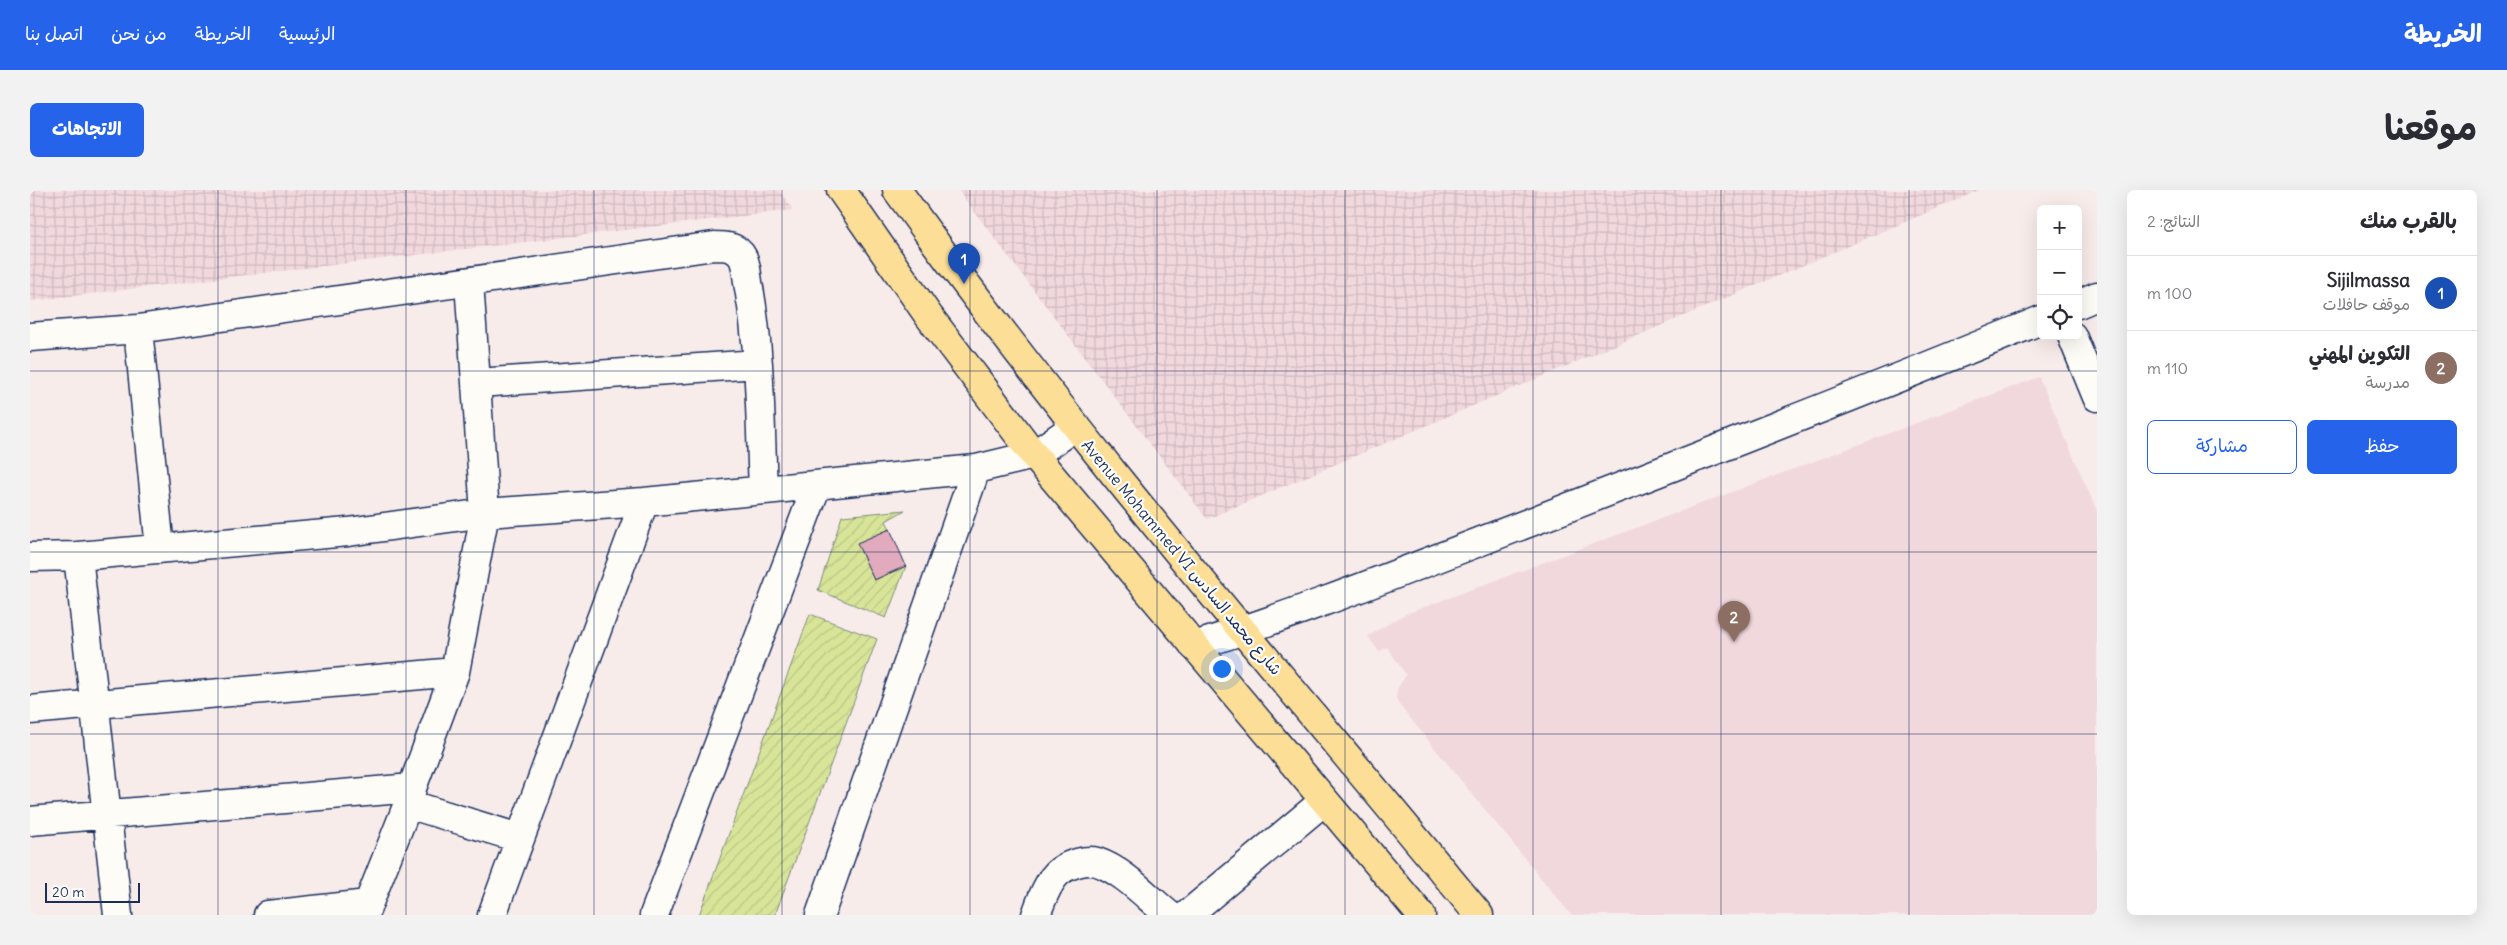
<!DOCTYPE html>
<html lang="ar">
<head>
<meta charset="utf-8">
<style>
	:root { --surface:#fff; --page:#f2f2f3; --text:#2b2b33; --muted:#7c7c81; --line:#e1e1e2; --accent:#2563eb }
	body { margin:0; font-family:Delius,"Playpen Sans Arabic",sans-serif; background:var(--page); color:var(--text); direction:rtl }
	.controls { position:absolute; right:15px; top:15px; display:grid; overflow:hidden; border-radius:8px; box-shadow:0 5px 20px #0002 }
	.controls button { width:45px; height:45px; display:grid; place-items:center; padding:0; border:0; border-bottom:1px solid var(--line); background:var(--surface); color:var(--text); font:25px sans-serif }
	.scale { position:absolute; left:15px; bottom:12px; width:95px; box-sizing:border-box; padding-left:5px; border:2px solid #1b2f5e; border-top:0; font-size:14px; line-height:18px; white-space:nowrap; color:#1b2f5e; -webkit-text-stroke:4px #fdfcf7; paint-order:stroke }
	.you { position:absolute; left:1191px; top:478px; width:18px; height:18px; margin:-12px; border:4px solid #fff; border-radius:50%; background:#1a73e8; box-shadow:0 0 0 8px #1a73e833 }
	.badge { display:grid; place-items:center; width:32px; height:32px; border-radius:50%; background:var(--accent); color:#fff; font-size:16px; font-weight:700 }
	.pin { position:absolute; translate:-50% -41px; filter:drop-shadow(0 1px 2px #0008) }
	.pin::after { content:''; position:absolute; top:26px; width:18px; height:15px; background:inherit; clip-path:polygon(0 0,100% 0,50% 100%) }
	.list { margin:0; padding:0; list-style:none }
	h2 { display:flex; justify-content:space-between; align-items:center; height:65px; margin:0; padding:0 20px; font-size:21px }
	h2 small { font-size:16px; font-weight:400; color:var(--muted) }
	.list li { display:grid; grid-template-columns:32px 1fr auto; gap:15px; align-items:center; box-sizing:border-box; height:75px; padding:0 20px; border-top:1px solid var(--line) }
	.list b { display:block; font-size:19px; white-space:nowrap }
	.list p { margin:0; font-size:16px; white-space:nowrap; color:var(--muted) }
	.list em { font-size:16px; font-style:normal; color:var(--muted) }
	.actions { display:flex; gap:10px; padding:15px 20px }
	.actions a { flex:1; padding:11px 0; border:1px solid var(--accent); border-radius:8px; text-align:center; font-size:18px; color:var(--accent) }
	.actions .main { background:var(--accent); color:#fff }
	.icon { flex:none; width:28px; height:28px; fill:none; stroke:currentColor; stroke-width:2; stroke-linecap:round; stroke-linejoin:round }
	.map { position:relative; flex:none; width:2067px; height:725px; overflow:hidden; direction:ltr; border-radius:8px }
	header { display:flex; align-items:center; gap:30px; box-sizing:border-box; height:70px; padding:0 25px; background:var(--accent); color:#fff }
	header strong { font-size:24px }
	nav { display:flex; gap:28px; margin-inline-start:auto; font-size:18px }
	.intro { display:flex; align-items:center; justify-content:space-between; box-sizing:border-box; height:120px; padding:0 30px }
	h1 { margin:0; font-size:35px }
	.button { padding:12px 22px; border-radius:8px; background:var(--accent); color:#fff; font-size:18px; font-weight:700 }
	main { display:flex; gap:30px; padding:0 30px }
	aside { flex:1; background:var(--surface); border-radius:8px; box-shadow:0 5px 20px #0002 }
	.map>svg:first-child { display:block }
</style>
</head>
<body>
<header>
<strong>الخريطة</strong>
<nav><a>الرئيسية</a><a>الخريطة</a><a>من نحن</a><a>اتصل بنا</a></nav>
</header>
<div class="intro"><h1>موقعنا</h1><a class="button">الاتجاهات</a></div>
<main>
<aside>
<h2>بالقرب منك<small>النتائج: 2</small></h2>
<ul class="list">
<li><span class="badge" style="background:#1a4fb4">1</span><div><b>Sijilmassa</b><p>موقف حافلات</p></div><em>100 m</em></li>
<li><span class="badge" style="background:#8d6e63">2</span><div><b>التكوين المهني</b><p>مدرسة</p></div><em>110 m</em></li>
</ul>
<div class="actions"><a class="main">حفظ</a><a>مشاركة</a></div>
</aside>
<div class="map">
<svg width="2067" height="725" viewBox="0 0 2067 725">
	<defs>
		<pattern id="industrial-grid" width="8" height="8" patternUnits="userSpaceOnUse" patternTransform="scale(1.25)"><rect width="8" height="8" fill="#f1d8dd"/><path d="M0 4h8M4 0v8" fill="none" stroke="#cebac0"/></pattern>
		<pattern id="garden-furrows" width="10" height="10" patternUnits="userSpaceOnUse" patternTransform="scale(1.25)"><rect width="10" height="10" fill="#d8e598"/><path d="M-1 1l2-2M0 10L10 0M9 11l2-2" fill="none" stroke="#b9c585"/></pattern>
	</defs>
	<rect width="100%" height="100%" fill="#f8eceb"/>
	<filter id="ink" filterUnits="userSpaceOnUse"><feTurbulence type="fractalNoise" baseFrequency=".02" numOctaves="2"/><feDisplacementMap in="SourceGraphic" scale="10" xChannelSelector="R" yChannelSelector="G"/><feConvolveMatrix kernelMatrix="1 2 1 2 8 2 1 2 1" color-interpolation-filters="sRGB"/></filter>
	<g filter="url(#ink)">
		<path fill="#f1d8dd" d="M2009,187L2067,321V725H1541L1370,516L1366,508L1367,499L1376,485L1357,457L1349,462L1338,446L1373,425Z"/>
		<path fill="url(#industrial-grid)" d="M0,0H749L763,20L0,111Z
			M928,0H1950L1177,329Z"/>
		<path fill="url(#garden-furrows)" stroke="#7a8a7b" d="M875,320L856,331L860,339L828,353L844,390L876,376L856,428L788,400L812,326Z
			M780,424L847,449L745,725H669Z"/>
		<path fill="#e2aabd" stroke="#1b2f5e" d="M860,339L876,376L844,390L827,353Z"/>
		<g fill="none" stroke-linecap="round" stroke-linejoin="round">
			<defs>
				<path id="minor" d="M2048,114L2067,106
					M108,139L130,359
					M2042,146L2067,207
					M0,147L108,139L684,56C695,56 707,56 713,68C717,76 717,89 719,98C731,165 730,233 733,300
					M447,193L728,174
					M48,366L88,725
					M0,367L48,366L318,342L455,323L614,312L946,279L1004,265L1044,237
					M1164,456C1280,420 1393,373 1506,330C1675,264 1844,199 2011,130
					M0,520L425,482
					M378,614L489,648
					M0,631L382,598
					M238,725L338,714
					M334,725L378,614L382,598L425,482L455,323L439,92
					M462,725L614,312
					M624,725L787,295
					M790,725L946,279
					M1006,725C1011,711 1018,690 1030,681C1039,674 1056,669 1067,672C1094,681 1118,708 1139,725
					M1157,725L1294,611"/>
				<path id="major" d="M811,0L898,125L1004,265L1391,725
					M867,0C1048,252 1252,486 1449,725"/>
			</defs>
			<use href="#minor" stroke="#1b2f5e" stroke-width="31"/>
			<use href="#major" stroke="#1b2f5e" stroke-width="31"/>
			<use href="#minor" stroke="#fdfcf7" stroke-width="28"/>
			<use href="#major" stroke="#fdde96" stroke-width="28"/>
		</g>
	</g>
	<path fill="none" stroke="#1b2f5e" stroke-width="1" stroke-opacity="0.55" d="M188,0V725M376,0V725M564,0V725M752,0V725M940,0V725M1127,0V725M1315,0V725M1503,0V725M1691,0V725M1879,0V725M0,181H2067M0,362H2067M0,544H2067"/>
	<g text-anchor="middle" stroke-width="4.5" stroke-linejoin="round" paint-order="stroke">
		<g font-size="16" fill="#1b2f5e" stroke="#fdfcf7">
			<text transform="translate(1152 367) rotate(50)" y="6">Avenue Mohammed VI شارع محمد السادس</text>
		</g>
	</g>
</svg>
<div class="controls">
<button>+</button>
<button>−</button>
<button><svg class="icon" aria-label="locate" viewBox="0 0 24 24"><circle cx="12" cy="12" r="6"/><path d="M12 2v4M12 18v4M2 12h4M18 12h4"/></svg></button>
</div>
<div class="scale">20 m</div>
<div class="you"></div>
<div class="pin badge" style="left:934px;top:94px;background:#1a4fb4">1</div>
<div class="pin badge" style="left:1704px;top:452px;background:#8d6e63">2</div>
</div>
</main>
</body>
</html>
